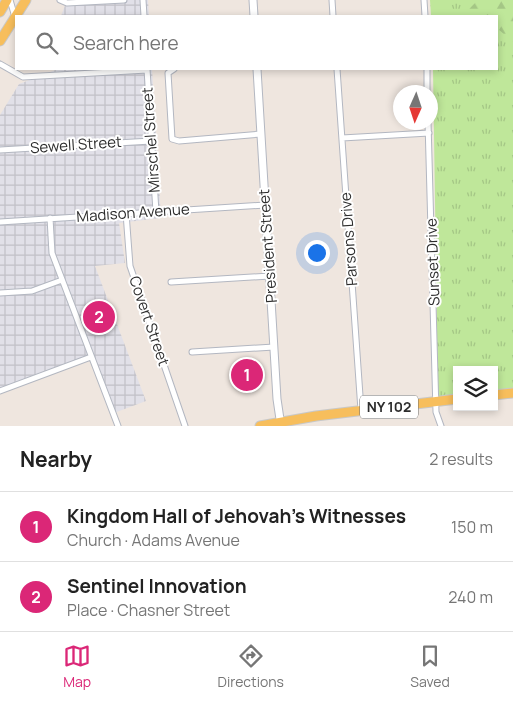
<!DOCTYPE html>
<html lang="en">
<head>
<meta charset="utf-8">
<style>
	:root { --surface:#fff; --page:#f2f2f2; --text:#222; --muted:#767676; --line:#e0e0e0; --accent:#db2777 }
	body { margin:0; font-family:Manrope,sans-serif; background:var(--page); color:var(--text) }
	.controls { position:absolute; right:15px; bottom:15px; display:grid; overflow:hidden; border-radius:0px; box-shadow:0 2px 8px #0003 }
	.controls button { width:45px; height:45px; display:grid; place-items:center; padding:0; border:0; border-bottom:1px solid var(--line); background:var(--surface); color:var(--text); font:25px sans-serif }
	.compass { position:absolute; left:393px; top:85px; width:45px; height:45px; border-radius:50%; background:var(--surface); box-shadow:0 2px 8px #0003; rotate:183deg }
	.you { position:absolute; left:316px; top:252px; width:18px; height:18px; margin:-12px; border:4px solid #fff; border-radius:50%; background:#1a73e8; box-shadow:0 0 0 8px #1a73e833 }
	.badge { display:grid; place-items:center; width:32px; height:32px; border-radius:50%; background:var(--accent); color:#fff; font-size:16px; font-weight:700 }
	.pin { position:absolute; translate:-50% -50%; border:2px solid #fff; box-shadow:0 1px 5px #0006 }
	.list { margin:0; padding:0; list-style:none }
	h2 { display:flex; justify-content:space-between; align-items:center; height:65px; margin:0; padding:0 20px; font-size:21px }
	h2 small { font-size:16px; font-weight:400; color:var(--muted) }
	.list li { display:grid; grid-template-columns:32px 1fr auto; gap:15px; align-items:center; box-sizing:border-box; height:70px; padding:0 20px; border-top:1px solid var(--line) }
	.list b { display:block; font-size:19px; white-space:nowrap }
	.list p { margin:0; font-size:16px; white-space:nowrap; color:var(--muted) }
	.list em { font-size:16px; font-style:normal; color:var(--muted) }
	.icon { flex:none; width:28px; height:28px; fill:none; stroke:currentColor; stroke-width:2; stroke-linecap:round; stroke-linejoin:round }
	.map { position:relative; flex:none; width:513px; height:426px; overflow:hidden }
	.search { position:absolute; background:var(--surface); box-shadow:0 2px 8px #0003; left:15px; right:15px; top:15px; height:55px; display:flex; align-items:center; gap:12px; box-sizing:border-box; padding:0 18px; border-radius:0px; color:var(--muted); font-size:19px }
	.sheet { height:205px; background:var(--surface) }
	nav { display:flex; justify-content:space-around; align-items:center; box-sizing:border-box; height:70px; border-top:1px solid var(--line); background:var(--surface); font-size:14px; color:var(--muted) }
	nav a { display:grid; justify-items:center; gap:2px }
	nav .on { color:var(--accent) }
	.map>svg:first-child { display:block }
</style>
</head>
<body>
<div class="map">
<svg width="513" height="426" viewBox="0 0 513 426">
	<defs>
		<pattern id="industrial-grid" width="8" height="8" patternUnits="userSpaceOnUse" patternTransform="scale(1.25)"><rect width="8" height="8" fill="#e1e0e8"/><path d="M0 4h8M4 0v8" fill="none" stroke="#c1c0c7"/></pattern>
		<pattern id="grass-tufts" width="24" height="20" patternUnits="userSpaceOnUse" patternTransform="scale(1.25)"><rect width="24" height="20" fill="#bfe79a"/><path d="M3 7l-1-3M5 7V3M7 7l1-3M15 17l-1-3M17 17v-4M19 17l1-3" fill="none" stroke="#a4c685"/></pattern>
		<pattern id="forest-firs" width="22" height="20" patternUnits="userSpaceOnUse" patternTransform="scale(1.25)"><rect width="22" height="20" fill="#bfe79a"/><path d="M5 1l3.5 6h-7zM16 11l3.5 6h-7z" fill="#a4c685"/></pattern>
	</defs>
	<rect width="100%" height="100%" fill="#efe6df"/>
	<path fill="url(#industrial-grid)" d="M67,0H148L149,16H61Z
		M58,69H152L161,218L119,223L125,263L95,266L146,401L114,413L93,355L0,390V115L19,84Z"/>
	<path fill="url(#grass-tufts)" d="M430,0H513V393L494,394V370H457V397L438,399L433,69H497V16H431Z"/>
	<path fill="url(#forest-firs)" d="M478,0H513V42L497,28V16H484L475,10L469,9Z"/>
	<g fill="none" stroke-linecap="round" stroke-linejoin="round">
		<defs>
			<path id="minor" d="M10,0L15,17
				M60,0L67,3L124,0
				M143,0L144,16
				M332,0L333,16
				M424,0L425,16
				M0,64L23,77L147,70
				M147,69L156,212
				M174,69L168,73L172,139L179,141L261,134
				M337,69L361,410
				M427,69V92
				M428,122L436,412L441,426
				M342,138L429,133
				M0,150L151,141
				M126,213L130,266L185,426
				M50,218L52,253L118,426
				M0,222L265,205
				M171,282L270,276
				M0,293L32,291L62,280
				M192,352L274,347
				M0,391L91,357"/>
			<path id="tertiary" d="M253,0L254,16
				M257,69L277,399L281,426"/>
			<path id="primary" d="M0,12L7,0
				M0,41L26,0
				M494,395L513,393
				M260,426L316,416L457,399"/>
		</defs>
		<use href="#minor" stroke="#b3b7c1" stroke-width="7"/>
		<use href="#tertiary" stroke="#b3b7c1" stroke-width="9"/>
		<use href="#primary" stroke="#c8c8c8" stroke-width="11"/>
		<use href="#minor" stroke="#fff" stroke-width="5"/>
		<use href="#tertiary" stroke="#fff" stroke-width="7"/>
		<use href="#primary" stroke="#f7be5c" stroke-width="9"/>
	</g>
	<g text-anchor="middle" stroke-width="4" stroke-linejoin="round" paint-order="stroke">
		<rect fill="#fff" stroke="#6c6c6c" stroke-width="1" x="360" y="395.5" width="58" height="23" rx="4"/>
		<g font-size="14" font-weight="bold" fill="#2d2d2d">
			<text x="389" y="412">NY 102</text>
		</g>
		<g font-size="15" fill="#2d2d2d" stroke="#fff">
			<text transform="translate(151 140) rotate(-94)" y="5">Mirschel Street</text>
			<text transform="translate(76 145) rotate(-4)" y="5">Sewell Street</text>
			<text transform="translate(133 213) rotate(-4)" y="5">Madison Avenue</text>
			<text transform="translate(349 239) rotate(-94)" y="5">Parsons Drive</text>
			<text transform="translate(268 246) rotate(-94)" y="5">President Street</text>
			<text transform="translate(433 262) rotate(-92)" y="5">Sunset Drive</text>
			<text transform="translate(149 321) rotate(71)" y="5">Covert Street</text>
		</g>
	</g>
</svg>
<div class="controls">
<button><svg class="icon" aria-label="layers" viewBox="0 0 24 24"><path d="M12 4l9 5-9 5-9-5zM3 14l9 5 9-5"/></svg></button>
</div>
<svg class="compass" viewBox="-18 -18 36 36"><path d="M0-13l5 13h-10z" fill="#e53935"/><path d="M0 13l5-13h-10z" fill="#767676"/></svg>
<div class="you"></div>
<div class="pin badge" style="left:247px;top:375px">1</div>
<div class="pin badge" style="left:99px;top:317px">2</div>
<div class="search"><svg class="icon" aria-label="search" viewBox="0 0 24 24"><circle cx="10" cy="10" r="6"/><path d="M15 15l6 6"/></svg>Search here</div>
</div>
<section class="sheet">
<h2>Nearby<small>2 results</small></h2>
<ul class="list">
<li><span class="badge">1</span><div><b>Kingdom Hall of Jehovah’s Witnesses</b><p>Church · Adams Avenue</p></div><em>150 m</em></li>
<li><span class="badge">2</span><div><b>Sentinel Innovation</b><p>Place · Chasner Street</p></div><em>240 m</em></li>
</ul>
</section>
<nav>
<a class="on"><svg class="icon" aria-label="map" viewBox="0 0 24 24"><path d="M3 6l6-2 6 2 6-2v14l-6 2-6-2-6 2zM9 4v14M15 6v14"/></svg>Map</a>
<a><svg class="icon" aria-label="directions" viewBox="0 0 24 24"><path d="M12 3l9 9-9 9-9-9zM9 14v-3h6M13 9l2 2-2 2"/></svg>Directions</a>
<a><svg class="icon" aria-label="saved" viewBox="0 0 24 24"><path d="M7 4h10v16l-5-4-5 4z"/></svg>Saved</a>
</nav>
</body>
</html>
